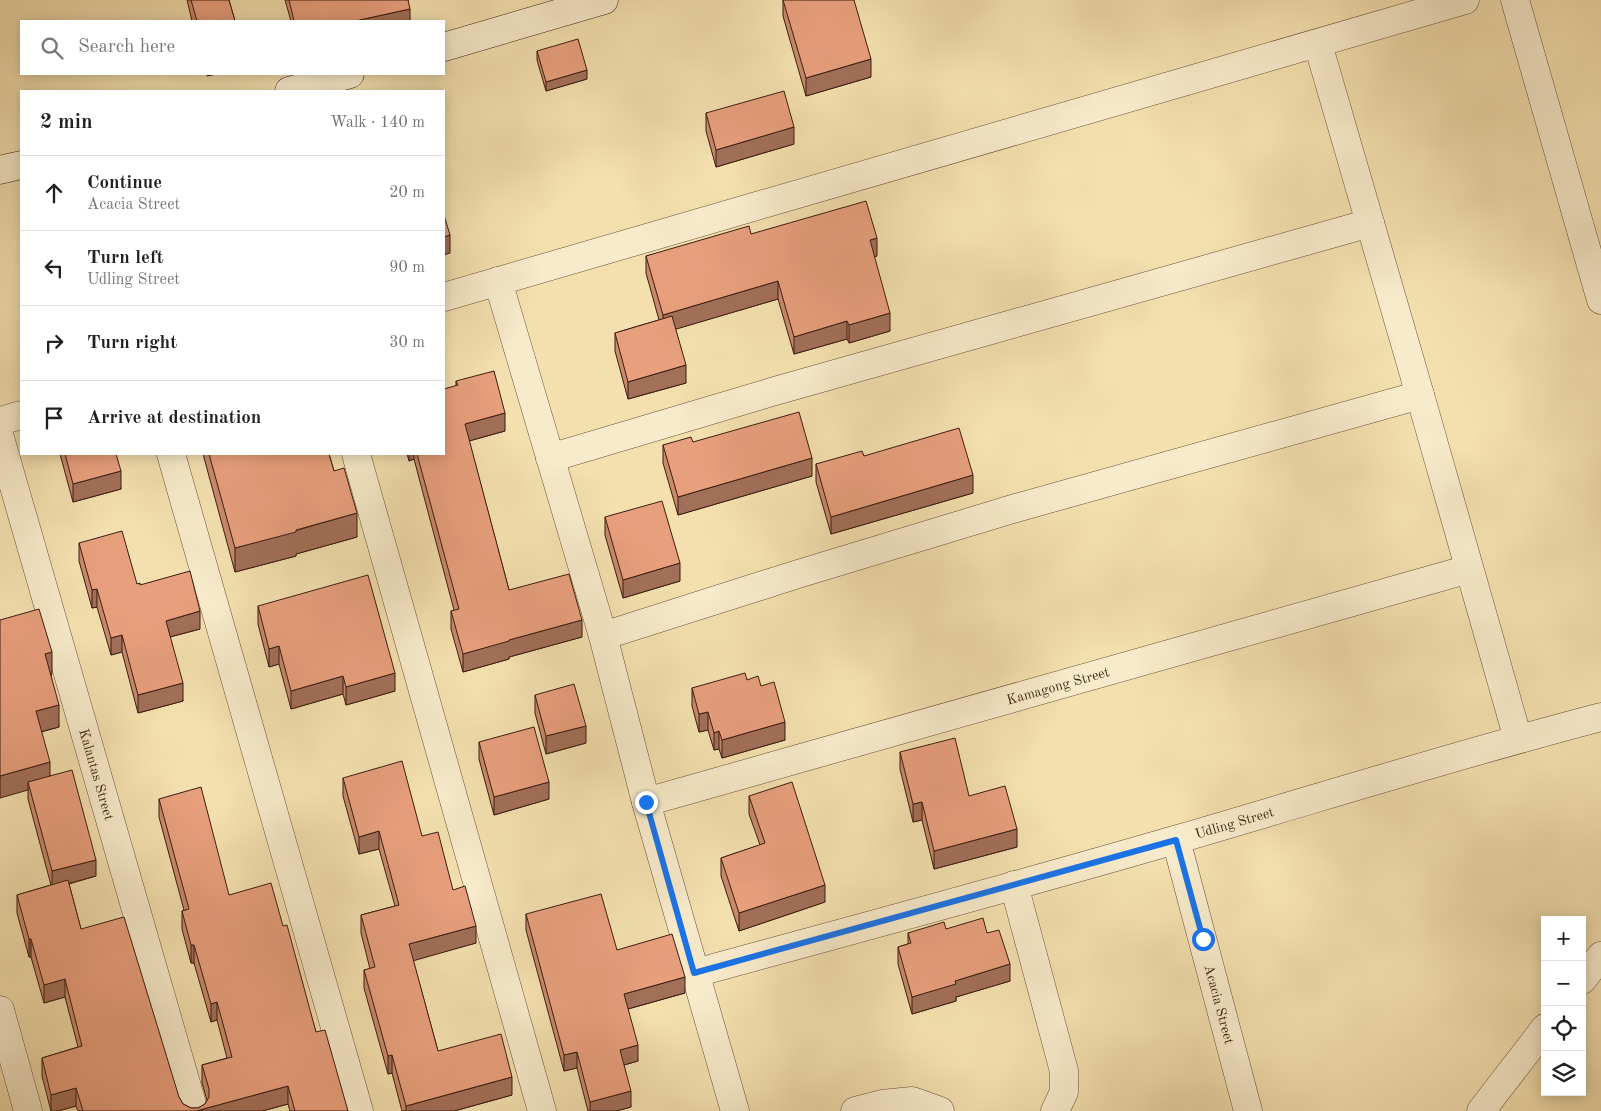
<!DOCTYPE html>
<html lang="en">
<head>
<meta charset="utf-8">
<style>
	:root { --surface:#fff; --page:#f2f2f2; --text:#202124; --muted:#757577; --line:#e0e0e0 }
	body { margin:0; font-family:"Old Standard TT",serif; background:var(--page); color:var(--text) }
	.controls { position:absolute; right:15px; bottom:15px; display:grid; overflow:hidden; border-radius:0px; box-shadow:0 2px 12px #0003 }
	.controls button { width:45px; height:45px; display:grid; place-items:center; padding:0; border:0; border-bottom:1px solid var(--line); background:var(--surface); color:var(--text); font:25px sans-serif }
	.stop { position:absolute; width:15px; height:15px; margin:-11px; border:4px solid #1a73e8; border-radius:50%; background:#fff }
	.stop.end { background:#1a73e8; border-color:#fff; box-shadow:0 1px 5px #0008 }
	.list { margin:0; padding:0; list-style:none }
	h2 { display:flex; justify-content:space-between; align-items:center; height:65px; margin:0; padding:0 20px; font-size:21px }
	h2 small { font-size:16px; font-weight:400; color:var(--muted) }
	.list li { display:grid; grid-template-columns:32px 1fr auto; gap:15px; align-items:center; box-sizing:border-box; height:75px; padding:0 20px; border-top:1px solid var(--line) }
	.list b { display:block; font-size:19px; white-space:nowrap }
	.list p { margin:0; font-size:16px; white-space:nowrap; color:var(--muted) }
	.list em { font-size:16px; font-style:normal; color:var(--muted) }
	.icon { flex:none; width:28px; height:28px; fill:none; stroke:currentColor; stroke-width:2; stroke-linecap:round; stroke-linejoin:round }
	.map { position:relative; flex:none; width:1601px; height:1111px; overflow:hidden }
	.search { position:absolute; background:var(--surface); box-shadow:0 2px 12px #0003; left:20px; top:20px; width:425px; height:55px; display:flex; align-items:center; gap:12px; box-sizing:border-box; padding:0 18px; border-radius:0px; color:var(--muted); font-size:19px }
	.panel { position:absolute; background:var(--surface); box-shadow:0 2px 12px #0003; left:20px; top:90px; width:425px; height:365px; border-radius:0px }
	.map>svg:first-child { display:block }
</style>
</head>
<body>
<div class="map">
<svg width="1601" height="1111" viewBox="0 0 1601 1111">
	<rect width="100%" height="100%" fill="#f4e0af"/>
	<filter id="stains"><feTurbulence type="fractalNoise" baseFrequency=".004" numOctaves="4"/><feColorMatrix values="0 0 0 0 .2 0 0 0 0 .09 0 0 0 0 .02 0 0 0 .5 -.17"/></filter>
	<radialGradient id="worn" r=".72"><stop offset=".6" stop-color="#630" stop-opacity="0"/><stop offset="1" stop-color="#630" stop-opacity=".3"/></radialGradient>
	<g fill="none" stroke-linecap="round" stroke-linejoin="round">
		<defs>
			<g id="street">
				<path d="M1515,0L1601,300"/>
				<path d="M1318,44L1420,395L1518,739"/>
				<path d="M498,281L603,636L646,802L735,1111"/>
				<path d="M444,297L1465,0"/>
				<path d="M0,421L21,415"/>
				<path id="s1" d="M0,438L194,1111"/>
				<path d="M171,454L359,1111"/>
				<path d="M356,454L542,1111"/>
				<path d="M550,458L775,391L1370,223"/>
				<path d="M603,636L798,574L1016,508L1420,395"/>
				<path id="s2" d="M646,802L1469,569"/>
				<path id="s3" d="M1176,840L1248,1111"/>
				<path d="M1014,885L1064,1071V1092L1055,1111"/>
				<path id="s4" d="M695,973C856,929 1017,886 1178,839C1319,798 1459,754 1601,717"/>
				<path d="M1582,980L1601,956"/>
				<path d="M0,1010L28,1111"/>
				<path d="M855,1111L882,1104L912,1101L940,1111"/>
				<path d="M1481,1111L1545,1028"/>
			</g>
			<path id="secondary" d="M444,47L604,0
				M289,91L350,74
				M0,170L21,165"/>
		</defs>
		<use href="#street" stroke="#694e38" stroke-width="29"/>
		<use href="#secondary" stroke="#3b1d10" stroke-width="29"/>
		<use href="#street" stroke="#f8ebcb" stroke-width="28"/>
		<use href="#secondary" stroke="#f8ebcb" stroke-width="28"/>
	</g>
	<path fill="#c8896c" stroke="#3b1d10" d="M187,0H229L235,21H192Z
		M285,0H408L410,21H291Z
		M783,0L871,77L806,96L783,16Z
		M537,51L587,79L546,91L537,60Z
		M706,113L794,144L716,167L706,131Z
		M751,234L877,256L874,257L890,331L849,343L847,339L794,354L778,299L675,329L686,383L628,399L615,351V333L659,320L646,273V256Z
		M456,381L505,431L469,441L509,590L582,637L509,657V659L463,672L451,629V611L454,610L414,459L409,461L407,454H444L456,385Z
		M693,442L812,476L678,515L663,463V445Z
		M60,454H116L121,489L73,502Z
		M203,454H329L334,471L357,537L296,554V556L235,572Z
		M864,456L973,493L831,534L816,482V464Z
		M605,517L680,581L623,598L605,535Z
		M79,543L137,584L140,585L200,629L170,637L183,701L138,713L122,652L111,655L97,607L92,608L79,561Z
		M258,606L395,691L346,705L343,694L291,709L279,664L269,667L258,624Z
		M0,620L52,674L51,675L59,727L41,732L50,776L96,876L69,884L81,929L183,1104L191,1108H198L205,1104L207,1100L202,1083V1065L227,1058L217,1020L211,1022L194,963H191L182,929V911L184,910L159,817V799L229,895L283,926L316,1032L348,1111H290L288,1104L262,1111H78L76,1106L58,1111H51L42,1076V1058L78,1047L65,997L44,1003L31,957H29L17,913V895L51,885L28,799V790Z
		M747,680L761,686L785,740L722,758L719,749L714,750L708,730L699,732L692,706V688Z
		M535,695L586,743L546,754L535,713Z
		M479,742L549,799L494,815L479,759Z
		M900,752L969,796L1017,847L934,869L922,820L913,822L900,769Z
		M343,778L422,836L453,890L476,943L413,960L438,1051L512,1095L454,1111H402L392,1073L388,1074L364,988V970L370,969L361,933V915L395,906L379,849L359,854L343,796Z
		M749,796L825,902L739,931L721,876V858L760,845L749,814Z
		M526,914L617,950L685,993L628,1009L638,1061L624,1065L631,1107L616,1111H588L577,1068L564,1071L526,930Z
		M946,929L987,933L1010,981L956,997V1001L912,1014L898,964V947L908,944V933Z"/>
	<path fill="#a26f58" stroke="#3b1d10" d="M410,9V21H355Z
		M871,59V77L806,96V78Z
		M587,70V79L546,91V82Z
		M207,74H217L207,76Z
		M794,127V144L716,167V150Z
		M450,235V253L444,255V237Z
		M877,238V256L870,258V240Z
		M778,281V299L663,333V315Z
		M890,313V331L849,343V325Z
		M847,321V339L794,354V337Z
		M686,365V383L628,399V382Z
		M505,413V431L465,442V424Z
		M409,454H414V459L409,461Z
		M812,458V476L678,515V497Z
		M121,471V489L73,502V484Z
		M973,475V493L831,534V517Z
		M357,513V537L296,554V556L235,572V548Z
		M680,563V581L623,598V580Z
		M97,589V607L92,608V590Z
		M200,611V629L166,638V621Z
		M582,620V637L509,657V659L463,672V654L509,640Z
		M122,635V652L111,655V638Z
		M279,646V664L269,667V649Z
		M52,652V674L45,676V654Z
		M395,673V691L346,705V687Z
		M343,676V694L291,709V691Z
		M183,683V701L138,713V695Z
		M59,705V727L36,733V711Z
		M708,712V730L699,732V714Z
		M785,722V740L722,758V740Z
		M586,726V743L546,754V736Z
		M719,731V749L714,750V733Z
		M50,762V784L28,782V790L0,798V776Z
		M549,782V799L494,815V797Z
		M922,802V820L913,822V804Z
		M1017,829V847L934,869V851Z
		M379,831V849L359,854V837Z
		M96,860V876L52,888V871Z
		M825,885V902L739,931V913Z
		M476,926V943L409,962V944Z
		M29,939H31V957H29Z
		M191,945H194V963H191Z
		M1010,964V981L956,997V1001L912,1014V997L955,981Z
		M685,977V993L624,1010V994Z
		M65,979V997L44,1003V985Z
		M217,1002V1020L211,1022V1004Z
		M638,1045V1061L620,1066V1050Z
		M577,1052V1068L564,1071V1055Z
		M392,1055V1073L388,1074V1056Z
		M512,1077V1095L454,1111H406V1106Z
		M288,1086V1104L262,1111H196Z
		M76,1088V1106L58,1111H51V1095Z
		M631,1091V1107L616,1111H590V1102Z"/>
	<path fill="#e89f7d" stroke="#3b1d10" d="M191,0H229L235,21H197Z
		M289,0H408L410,9L355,21H294Z
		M783,0H854L871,59L806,78Z
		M578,39L587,70L546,82L537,51Z
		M784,91L794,127L716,150L706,113Z
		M866,201L877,238L870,240L890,313L849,325L847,321L794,337L778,281L663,315L646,256L749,226L751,234Z
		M444,215L450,235L444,237Z
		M672,316L686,365L628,382L615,333Z
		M494,371L505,413L465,424L509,590L569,574L582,620L509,640V641L463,654L451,611L459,609L417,454H444V389L458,385L456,381Z
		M799,412L812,458L678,497L663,445L691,437L693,442Z
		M959,428L973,475L831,517L816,464L862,451L864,456Z
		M65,454H116L121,471L73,484Z
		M209,454H329L334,471L344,468L357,513L296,530V532L235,548Z
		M662,501L680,563L623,580L605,517Z
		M122,531L137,584L140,583V585L190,571L200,611L166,621L183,683L138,695L122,635L111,638L97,589L92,590L79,543Z
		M368,575L395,673L346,687L343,676L291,691L279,646L269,649L258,606Z
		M39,609L52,652L45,654L59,705L36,711L50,762L0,776V620Z
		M745,673L747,680L758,676L761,686L774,682L785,722L722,740L719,731L714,733L708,712L699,714L692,688Z
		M574,684L586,726L546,736L535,695Z
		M534,727L549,782L494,797L479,742Z
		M955,738L969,796L1005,786L1017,829L934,851L922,802L913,804L900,752Z
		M402,761L422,836L438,832L453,890L465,886L476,926L409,944L438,1051L501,1034L512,1077L406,1106L392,1055L388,1056L364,970L375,967L361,915L399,905L379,831L359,837L343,778Z
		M72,770L96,860L52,871L28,782Z
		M792,782L825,885L739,913L721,858L765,843L749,796Z
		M201,787L229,895L271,883L283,926L287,925L316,1032L325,1030L348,1111H295L288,1086L196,1111H83L76,1088L51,1095L42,1058L82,1046L65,979L44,985L31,939H29L17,895L68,880L81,929L124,917L179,1097L183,1104L191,1108H198L205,1104L209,1097V1089L202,1065L232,1057L217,1002L211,1004L194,945H191L182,911L189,909L159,799Z
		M601,894L617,950L672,934L685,977L624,994L638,1045L620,1050L631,1091L590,1102L577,1052L564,1055L526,914Z
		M983,918L987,933L999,930L1010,964L955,981L956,984L912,997L898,947L911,943L908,933L944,922L946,929Z"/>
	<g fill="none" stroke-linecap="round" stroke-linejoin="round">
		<path stroke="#1a73e8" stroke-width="6" d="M646,802L694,973L1176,840L1203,939"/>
	</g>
	<g text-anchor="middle" stroke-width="4.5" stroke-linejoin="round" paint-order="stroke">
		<g font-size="14" fill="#3b1d10" stroke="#f8ebcb">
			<text dy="5" stroke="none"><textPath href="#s2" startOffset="428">Kamagong Street</textPath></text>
			<text dy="5" stroke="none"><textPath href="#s1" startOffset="350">Kalantas Street</textPath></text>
			<text dy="5" stroke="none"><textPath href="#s4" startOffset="560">Udling Street</textPath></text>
			<text dy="5" stroke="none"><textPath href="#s3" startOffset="170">Acacia Street</textPath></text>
		</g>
	</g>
	<rect width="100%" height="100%" filter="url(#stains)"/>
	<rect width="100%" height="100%" fill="url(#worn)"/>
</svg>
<div class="controls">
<button>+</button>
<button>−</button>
<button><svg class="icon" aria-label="locate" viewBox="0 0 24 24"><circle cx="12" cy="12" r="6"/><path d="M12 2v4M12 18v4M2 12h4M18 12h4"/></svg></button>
<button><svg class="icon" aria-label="layers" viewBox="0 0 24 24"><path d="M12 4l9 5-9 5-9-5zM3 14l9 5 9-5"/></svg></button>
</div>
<div class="stop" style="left:1203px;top:939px"></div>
<div class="stop end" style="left:646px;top:802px"></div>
<div class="search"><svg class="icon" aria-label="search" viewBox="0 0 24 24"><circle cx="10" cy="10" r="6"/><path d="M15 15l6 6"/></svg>Search here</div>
<section class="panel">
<h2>2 min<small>Walk · 140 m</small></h2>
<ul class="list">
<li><svg class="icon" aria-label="ahead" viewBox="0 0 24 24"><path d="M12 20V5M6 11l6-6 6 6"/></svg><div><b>Continue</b><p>Acacia Street</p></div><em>20 m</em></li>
<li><svg class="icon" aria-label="left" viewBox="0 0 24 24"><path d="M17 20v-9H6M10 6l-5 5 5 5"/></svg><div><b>Turn left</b><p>Udling Street</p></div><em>90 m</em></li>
<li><svg class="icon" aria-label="right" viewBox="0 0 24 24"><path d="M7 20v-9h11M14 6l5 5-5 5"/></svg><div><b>Turn right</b></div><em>30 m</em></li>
<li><svg class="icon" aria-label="arrive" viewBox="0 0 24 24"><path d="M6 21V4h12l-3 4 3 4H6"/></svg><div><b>Arrive at destination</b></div></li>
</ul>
</section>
</div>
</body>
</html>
